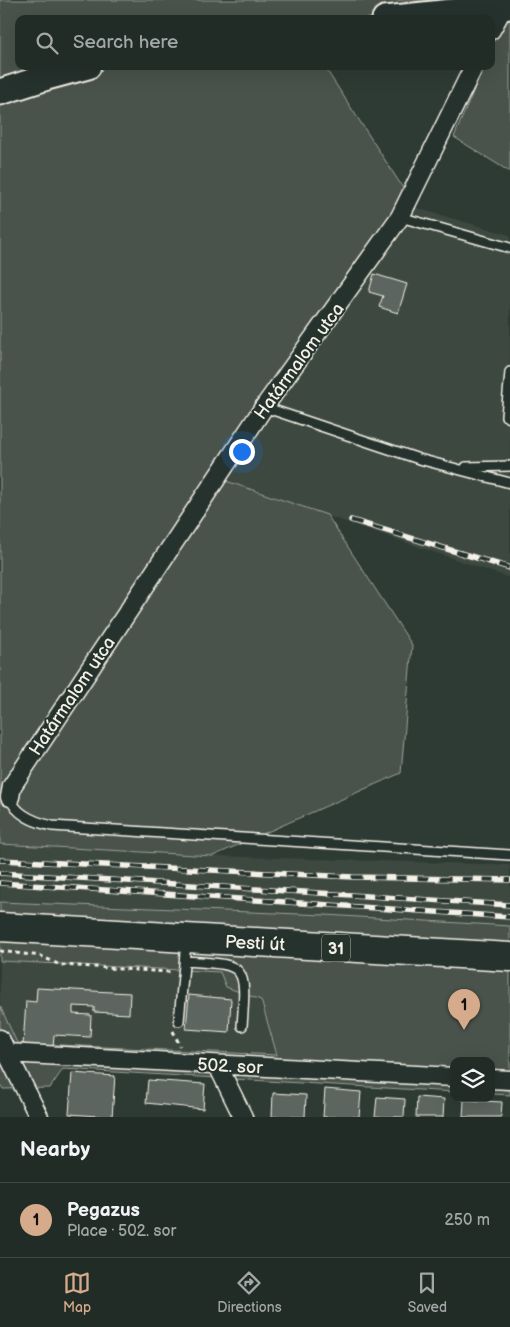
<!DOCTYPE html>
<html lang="en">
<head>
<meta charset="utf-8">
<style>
	:root { --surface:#222c27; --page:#2a342f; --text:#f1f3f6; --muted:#a2a7a7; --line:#3f4844; --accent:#d6ab8b }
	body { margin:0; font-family:"Balsamiq Sans",sans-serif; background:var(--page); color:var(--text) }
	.controls { position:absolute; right:15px; bottom:15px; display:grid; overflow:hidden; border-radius:10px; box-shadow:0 5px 20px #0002 }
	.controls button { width:45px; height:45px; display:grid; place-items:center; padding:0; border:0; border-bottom:1px solid var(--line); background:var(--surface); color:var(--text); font:25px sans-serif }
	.you { position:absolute; left:241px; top:451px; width:18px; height:18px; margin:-12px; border:4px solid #fff; border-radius:50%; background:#1a73e8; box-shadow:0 0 0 8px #1a73e833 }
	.badge { display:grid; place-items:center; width:32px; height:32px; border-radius:50%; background:var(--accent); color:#111; font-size:16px; font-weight:700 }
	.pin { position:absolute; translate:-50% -41px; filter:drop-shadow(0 1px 2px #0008) }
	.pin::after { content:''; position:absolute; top:26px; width:18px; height:15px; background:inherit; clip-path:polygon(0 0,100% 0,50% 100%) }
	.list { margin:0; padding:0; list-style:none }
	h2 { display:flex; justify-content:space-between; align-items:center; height:65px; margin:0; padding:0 20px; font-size:21px }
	h2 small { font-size:16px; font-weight:400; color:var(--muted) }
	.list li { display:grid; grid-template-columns:32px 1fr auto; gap:15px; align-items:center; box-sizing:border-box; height:75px; padding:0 20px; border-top:1px solid var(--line) }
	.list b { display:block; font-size:19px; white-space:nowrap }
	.list p { margin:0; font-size:16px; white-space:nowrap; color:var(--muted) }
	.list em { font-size:16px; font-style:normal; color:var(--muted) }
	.icon { flex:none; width:28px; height:28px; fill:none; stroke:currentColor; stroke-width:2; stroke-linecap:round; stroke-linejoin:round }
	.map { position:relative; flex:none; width:510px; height:1117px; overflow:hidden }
	.search { position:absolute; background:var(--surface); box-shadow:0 5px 20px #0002; left:15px; right:15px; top:15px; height:55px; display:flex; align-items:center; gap:12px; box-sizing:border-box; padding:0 18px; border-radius:10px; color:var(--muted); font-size:19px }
	.sheet { height:140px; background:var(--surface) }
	nav { display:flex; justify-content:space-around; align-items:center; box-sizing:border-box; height:70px; border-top:1px solid var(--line); background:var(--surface); font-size:14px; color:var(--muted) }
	nav a { display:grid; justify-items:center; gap:2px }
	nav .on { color:var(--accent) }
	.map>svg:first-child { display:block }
</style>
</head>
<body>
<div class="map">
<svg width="510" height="1117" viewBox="0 0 510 1117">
	<rect width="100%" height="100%" fill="#2e3b34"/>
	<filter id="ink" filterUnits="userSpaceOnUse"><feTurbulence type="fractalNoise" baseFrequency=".02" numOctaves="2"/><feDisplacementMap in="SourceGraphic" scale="10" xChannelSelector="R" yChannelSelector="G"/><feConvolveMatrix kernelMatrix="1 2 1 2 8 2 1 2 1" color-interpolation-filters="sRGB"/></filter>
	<g filter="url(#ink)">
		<path fill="#3c4841" d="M416,208L510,235V578L220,479Z
			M0,844L213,856L510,865V926L325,915L0,902Z
			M0,961L220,972L226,987L261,1000L277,1055L16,1043L0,1006Z"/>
		<path fill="#48524c" stroke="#9ea29a" d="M0,0H510V172L454,137L484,66H491V48L504,18L19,19V66H324L416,208L220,479L327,515L412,645L401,773L213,856L0,844Z
			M0,902L325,915L510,926V1095L491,1094V1061H454V1092L63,1069L50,1088L3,1089L0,1084V1006L17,1043L277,1055L261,1000L226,987L220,972L0,961Z"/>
		<path fill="#5c655e" stroke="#f4f1e8" d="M374,274L407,284L398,313L379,307L383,296L369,292Z
			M37,988L130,993L129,1014L94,1012V1007L73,1006V1014L91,1015L90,1037L54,1035L53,1047L23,1046L26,1001L36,1002Z
			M189,995L231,999L229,1032L186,1029Z
			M72,1073L115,1076L112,1117L69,1114Z
			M148,1080L205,1084L203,1109L146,1103Z
			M325,1089L361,1092L359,1117H323Z
			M273,1093L306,1095L305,1117H272Z
			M377,1097L405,1099L404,1117H375Z
			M417,1097L444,1099L443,1117H416Z
			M464,1100L502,1102L501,1117H463Z"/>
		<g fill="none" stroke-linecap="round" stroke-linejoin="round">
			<defs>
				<path id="service" d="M400,217L510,248
					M510,372L506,416L510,418
					M264,407L419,459L510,483
					M466,467L510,466
					M10,797C15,815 35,822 52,826L510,855
					M185,961C245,965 247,962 242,1026
					M179,1021L186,942"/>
				<path id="minor" d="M491,30L504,6
					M10,797L12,786L264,407L400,217L474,66
					M0,1039L39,1117
					M7,1053L454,1077
					M218,1066L243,1117
					M491,1079L510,1080"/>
				<path id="secondary" d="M385,19L510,6
					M0,92L47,77L88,66"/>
				<path id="primary" d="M0,927L510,957"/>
			</defs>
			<use href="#service" stroke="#f4f1e8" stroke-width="12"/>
			<use href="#minor" stroke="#f4f1e8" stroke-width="21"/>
			<use href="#secondary" stroke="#f4f1e8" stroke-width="29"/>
			<use href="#primary" stroke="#f4f1e8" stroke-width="31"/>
			<path stroke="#f4f1e8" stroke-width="3" stroke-dasharray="4 4" stroke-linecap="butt" d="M0,951L41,956L60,965L171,972
				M173,1031L180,1046"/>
			<use href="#service" stroke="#26332d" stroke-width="9"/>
			<use href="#minor" stroke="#26332d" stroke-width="18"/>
			<use href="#secondary" stroke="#26332d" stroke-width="25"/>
			<use href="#primary" stroke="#26332d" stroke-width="28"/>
			<defs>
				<path id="rail" d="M351,520L510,568
					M0,860L353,877L510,880
					M0,873L510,905
					M0,883L510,917"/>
			</defs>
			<use href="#rail" stroke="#f4f1e8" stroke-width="5.5"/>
			<use href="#rail" stroke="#26332d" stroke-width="4" stroke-dasharray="11" stroke-linecap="butt"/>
		</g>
	</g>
	<g text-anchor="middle" stroke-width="4" stroke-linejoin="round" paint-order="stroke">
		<rect fill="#26332d" stroke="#b6b8b0" stroke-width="1" x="322" y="934.5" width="28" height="27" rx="4"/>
		<g font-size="16" font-weight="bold" fill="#f4f1e8">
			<text x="336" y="954">31</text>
		</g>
		<g font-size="18" fill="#f4f1e8" stroke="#26332d">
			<text transform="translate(299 361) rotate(-54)" y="6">Határmalom utca</text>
			<text transform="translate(72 696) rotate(-56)" y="6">Határmalom utca</text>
			<text transform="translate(255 943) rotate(3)" y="6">Pesti út</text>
			<text transform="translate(230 1066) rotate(3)" y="6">502. sor</text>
		</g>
	</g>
</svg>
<div class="controls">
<button><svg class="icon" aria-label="layers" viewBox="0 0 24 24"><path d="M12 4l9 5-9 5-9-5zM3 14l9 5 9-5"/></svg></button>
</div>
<div class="you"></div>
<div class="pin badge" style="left:464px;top:1030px">1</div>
<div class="search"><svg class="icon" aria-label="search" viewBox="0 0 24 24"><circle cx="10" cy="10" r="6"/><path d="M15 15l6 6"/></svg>Search here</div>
</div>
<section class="sheet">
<h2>Nearby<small></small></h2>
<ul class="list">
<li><span class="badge">1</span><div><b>Pegazus</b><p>Place · 502. sor</p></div><em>250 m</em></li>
</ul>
</section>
<nav>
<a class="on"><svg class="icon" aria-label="map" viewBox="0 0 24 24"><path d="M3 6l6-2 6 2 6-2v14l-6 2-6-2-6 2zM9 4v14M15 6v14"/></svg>Map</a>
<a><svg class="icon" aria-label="directions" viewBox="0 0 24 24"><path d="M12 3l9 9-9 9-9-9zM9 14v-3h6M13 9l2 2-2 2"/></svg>Directions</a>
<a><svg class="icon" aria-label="saved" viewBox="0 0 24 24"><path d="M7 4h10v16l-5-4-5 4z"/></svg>Saved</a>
</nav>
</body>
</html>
